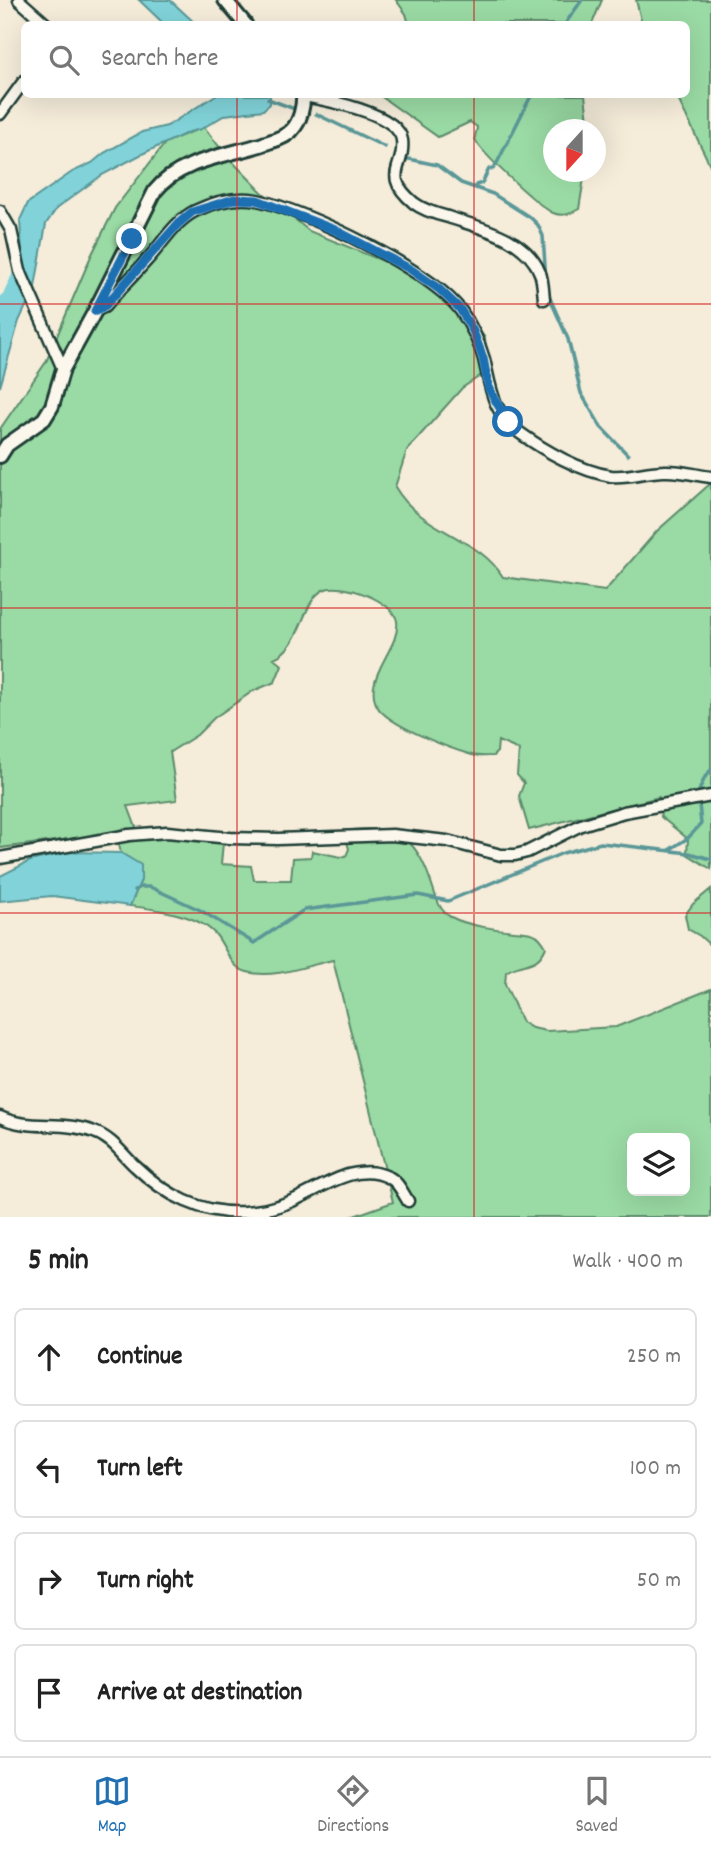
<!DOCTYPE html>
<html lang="en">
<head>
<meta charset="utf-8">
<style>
	:root { --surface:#fff; --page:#f6f6f6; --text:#222; --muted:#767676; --line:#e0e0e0; --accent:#1f6fb2 }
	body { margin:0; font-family:Dekko,sans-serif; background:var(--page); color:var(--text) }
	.controls { position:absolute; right:21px; bottom:21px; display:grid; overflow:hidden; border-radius:10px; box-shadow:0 7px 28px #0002 }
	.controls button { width:63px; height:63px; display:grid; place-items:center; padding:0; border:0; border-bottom:2px solid var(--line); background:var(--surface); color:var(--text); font:35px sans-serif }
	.compass { position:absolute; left:543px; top:119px; width:63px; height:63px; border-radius:50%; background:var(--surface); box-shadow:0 7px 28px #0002; rotate:201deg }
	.stop { position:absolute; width:21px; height:21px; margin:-16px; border:5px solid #1f6fb2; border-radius:50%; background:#fff }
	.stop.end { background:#1f6fb2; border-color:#fff; box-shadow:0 2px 7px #0008 }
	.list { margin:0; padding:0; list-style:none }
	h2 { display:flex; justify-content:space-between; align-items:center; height:91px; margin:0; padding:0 28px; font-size:30px }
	h2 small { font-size:23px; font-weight:400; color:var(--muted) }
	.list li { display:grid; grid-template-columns:46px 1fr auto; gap:21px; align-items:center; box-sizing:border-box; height:98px; margin:0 14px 14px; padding:0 14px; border:2px solid var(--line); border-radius:10px }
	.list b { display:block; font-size:26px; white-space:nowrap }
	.list em { font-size:23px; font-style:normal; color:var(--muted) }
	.icon { flex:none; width:38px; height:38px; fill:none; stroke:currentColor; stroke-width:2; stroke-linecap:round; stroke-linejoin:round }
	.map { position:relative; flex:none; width:711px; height:1217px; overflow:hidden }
	.search { position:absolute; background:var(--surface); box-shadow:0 7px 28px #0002; left:21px; right:21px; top:21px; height:77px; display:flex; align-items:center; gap:18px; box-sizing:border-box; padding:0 24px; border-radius:10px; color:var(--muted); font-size:26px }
	.sheet { height:539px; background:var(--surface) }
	nav { display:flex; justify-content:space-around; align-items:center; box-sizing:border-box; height:98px; border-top:2px solid var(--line); background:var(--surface); font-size:19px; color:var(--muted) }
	nav a { display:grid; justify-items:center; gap:4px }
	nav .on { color:var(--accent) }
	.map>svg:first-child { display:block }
</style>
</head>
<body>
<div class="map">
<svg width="711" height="1217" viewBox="0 0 711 1217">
	<rect width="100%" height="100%" fill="#f5ecda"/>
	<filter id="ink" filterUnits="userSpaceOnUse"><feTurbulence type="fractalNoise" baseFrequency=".0143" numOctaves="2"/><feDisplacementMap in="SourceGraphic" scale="14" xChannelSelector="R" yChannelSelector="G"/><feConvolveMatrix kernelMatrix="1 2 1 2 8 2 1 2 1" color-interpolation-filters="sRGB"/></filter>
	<g filter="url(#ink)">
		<path fill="#9adaa4" stroke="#5c8c6c" stroke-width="2" fill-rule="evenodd" d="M396,0H602L592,24H409L406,14Z
			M636,0H711V167L676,95L686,94V24H642Z
			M379,95H585L589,129L554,130V172H585L579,209C570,214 563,217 553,213C540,207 476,149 475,138C475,134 477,131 477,127L470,122L438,137Z
			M204,127L225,154L262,192L309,231L410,272L464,310L485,338L487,358L480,376L462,388L407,450L395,487C422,533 477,535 503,577L605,591L657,531L711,483V869L687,854L688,839L661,817L659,797L529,830L519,796L524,783L517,775L519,750L498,741L497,752L493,756C486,756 479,757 472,755C451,749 387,725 377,706C374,701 373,692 374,686C377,664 400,642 397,621C394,601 341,581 323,590C302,601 302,647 274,658L282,665L275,682L253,691L214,718L197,735L170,752L177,800L128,806L137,830L173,828L224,832L221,864L251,866L254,880H291L293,858L311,857L312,851L341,857L346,856L349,849L344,831C401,823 417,838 434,891C437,901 441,912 451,917C468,926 495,929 514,931C522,932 529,931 536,935C540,937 543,942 546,947C537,969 523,961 506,972L505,984L522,1022L532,1028L547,1031L616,1027L711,989V1217H351L393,1202L333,960C306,966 273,979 247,972C230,968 226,947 216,935C199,914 155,909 130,906L141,880V866L121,853L116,833L0,848V429L46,362L91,256L115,208L166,142ZM632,1138H685V1191H632Z
			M711,889V946L700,936L688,929L685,915L693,904Z"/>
		<path fill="#81d3d9" stroke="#5a9797" stroke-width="2" d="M139,0H170L196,24H164Z
			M216,95H270V104L263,110L225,115L201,129L189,132L142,154L102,175L57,208L46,224L35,287L19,321L0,387V312L14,299L17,291V274L22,252L20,220L28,203L72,172L92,163L104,153L142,132L167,126Z
			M68,852L121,853L141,865V880L130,906L52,896L0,901V876L30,861Z"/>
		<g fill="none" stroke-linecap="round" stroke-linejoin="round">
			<path stroke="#5a9797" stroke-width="3.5" d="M565,24L582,0
				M268,99L292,108
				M316,114L385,147
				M409,159L437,165L461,183L493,194L531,218L538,225L543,236L546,280
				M476,185L482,183L489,169H493L497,163L532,94
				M548,294L568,339L581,393L601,427L628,455
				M699,791L705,777L711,770
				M669,850L688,838L701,824L699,804
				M135,890L141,887H150L200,910L254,943L304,910L418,895L448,901L563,853L601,843L689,853L711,859"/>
			<path stroke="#81d3d9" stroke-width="19" d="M0,310L12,298L21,278L25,259"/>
			<defs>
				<path id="minor" d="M19,0L46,24
					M304,96C326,100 398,113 402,140C406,168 380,174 414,203C423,210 436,214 448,217C480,228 526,237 540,273C543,281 543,291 544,299
					M0,114L24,81
					M0,211L11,230L20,271L63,369
					M95,311L104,307C118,291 133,276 147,260C162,244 175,221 195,211C214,202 236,196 257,200C307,211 431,270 461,311C471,325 479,342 484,359C491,389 492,412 520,433C545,451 580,471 611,476C629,478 646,471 664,471C679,470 695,475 711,477
					M0,858L129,835L167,832L230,838L278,839L392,835L447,841L501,855H515L527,852L581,825L624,812L711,796
					M0,1117C30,1131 63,1120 94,1132C112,1138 122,1154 135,1166C165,1195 203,1215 245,1212C260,1211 274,1208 287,1203C317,1192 354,1160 388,1177C398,1181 402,1192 408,1201"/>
				<path id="tertiary" d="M225,0L245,24
					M0,456L7,445L44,419L52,406L63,369L95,311L155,191C179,160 227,156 263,144C272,141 285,138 292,130C300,122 304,105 303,94"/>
			</defs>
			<use href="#minor" stroke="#1f3d34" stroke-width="15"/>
			<use href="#tertiary" stroke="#1f3d34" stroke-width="18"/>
			<use href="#minor" stroke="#fbf7ec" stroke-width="10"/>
			<use href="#tertiary" stroke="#fbf7ec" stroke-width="12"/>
		</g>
	</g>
	<g fill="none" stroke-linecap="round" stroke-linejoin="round" filter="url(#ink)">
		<path stroke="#1f6fb2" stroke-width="9" d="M132,239L95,311L104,307L178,224L192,212L234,199L257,200L335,230L410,269L439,289L460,309L473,331L483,358L489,389L508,422"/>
	</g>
	<path fill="none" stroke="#d62828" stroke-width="2" stroke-opacity="0.55" d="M237,0V24M474,0V24M237,94V1217M474,94V1217M0,304H711M0,608H711M0,913H711"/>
</svg>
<div class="controls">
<button><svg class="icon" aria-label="layers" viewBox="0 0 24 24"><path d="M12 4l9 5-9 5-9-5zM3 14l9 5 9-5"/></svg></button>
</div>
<svg class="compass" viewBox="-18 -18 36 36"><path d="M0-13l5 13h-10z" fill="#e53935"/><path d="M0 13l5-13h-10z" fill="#767676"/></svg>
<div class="stop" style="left:508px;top:422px"></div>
<div class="stop end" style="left:132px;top:239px"></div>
<div class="search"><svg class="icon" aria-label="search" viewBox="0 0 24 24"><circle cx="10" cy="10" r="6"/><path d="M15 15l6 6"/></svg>Search here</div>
</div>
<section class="sheet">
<h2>5 min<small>Walk · 400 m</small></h2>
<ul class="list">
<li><svg class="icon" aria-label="ahead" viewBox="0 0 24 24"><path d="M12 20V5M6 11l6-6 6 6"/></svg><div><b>Continue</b></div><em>250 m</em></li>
<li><svg class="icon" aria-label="left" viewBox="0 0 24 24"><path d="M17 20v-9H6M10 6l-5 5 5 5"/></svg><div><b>Turn left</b></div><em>100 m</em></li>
<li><svg class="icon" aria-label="right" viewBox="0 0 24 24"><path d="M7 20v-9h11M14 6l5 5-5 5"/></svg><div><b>Turn right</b></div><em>50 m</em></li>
<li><svg class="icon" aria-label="arrive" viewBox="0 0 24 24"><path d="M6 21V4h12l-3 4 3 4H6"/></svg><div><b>Arrive at destination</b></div></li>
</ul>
</section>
<nav>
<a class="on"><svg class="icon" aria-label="map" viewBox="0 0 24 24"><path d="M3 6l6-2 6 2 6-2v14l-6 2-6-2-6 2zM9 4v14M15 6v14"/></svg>Map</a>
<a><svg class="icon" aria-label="directions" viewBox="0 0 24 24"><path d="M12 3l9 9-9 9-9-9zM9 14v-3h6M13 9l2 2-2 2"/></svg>Directions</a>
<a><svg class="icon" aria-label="saved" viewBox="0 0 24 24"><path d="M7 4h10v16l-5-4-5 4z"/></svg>Saved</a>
</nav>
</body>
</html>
